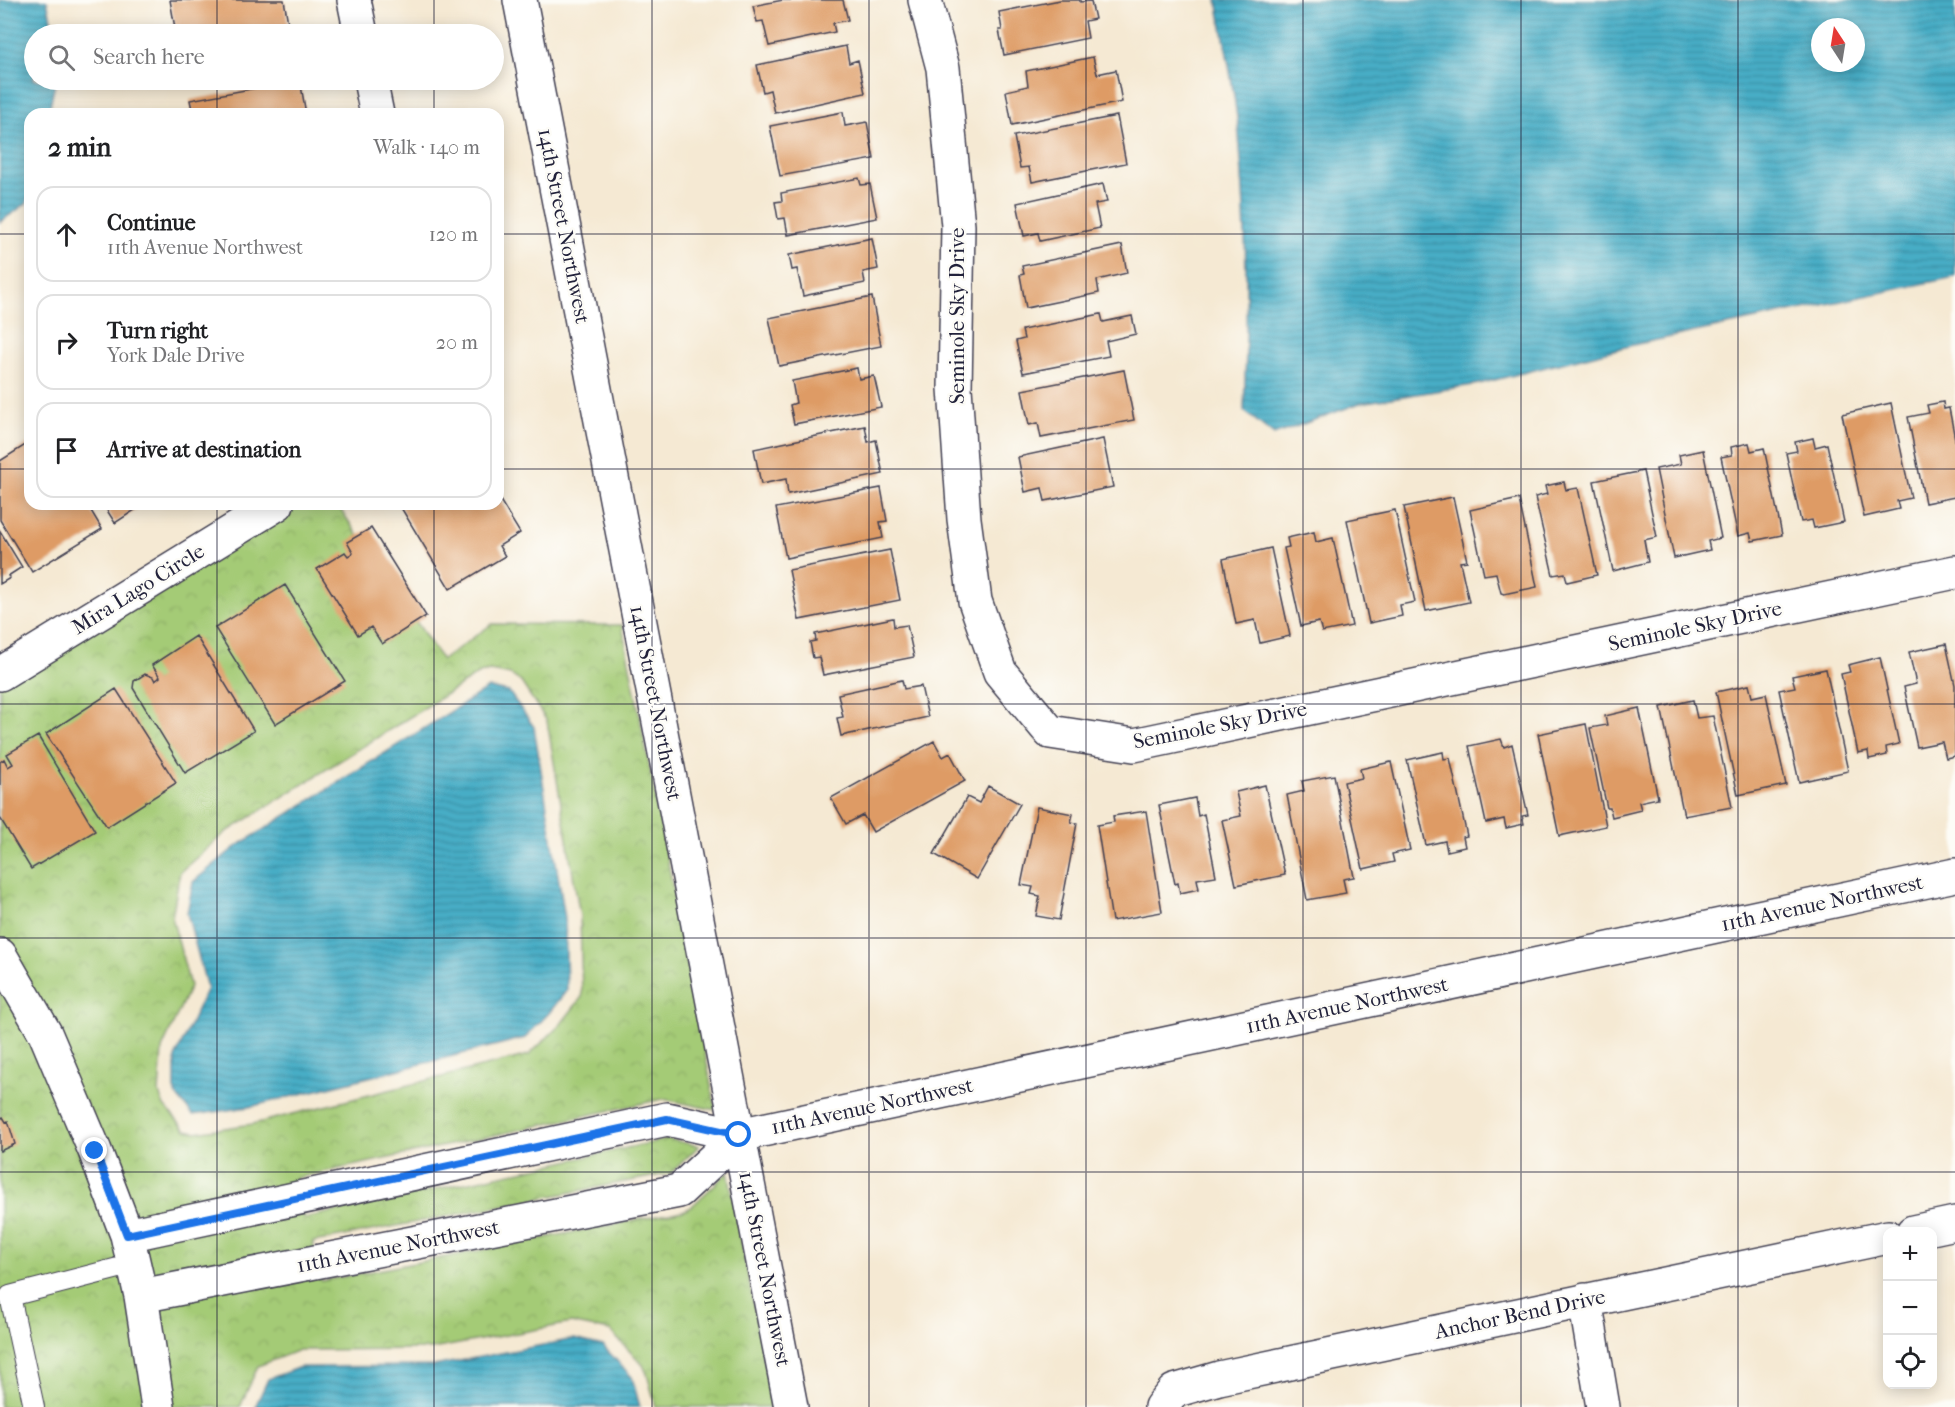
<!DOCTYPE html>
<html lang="en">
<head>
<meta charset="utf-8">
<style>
	:root { --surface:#fff; --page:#f6f6f6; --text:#202124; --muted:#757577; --line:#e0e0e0 }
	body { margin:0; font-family:"IM FELL French Canon",serif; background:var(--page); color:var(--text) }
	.controls { position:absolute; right:18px; bottom:18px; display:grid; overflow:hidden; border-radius:12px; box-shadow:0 3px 15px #0003 }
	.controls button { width:54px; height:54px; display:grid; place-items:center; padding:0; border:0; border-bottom:2px solid var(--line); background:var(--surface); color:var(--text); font:30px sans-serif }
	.compass { position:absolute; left:1811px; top:18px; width:54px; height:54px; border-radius:50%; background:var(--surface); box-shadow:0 3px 15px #0003; rotate:348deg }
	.stop { position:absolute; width:18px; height:18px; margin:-14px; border:4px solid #1a73e8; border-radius:50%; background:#fff }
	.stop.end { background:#1a73e8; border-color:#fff; box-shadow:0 2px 6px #0008 }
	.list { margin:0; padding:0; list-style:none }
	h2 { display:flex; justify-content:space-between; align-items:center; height:78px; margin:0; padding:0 24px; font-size:26px }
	h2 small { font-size:20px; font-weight:400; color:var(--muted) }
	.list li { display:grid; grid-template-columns:39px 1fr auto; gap:18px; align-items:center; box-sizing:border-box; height:96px; margin:0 12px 12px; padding:0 12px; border:2px solid var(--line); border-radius:18px }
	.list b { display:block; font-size:22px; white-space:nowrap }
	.list p { margin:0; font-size:20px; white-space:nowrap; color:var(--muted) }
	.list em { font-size:20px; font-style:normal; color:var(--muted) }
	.icon { flex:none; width:33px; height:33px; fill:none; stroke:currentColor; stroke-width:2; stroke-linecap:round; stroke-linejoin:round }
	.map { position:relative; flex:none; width:1955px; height:1407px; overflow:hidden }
	.search { position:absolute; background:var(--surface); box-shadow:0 3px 15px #0003; left:24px; top:24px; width:480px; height:66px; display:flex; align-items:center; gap:15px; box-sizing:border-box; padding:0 21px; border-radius:33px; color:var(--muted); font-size:22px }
	.panel { position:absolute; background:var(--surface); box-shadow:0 3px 15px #0003; left:24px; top:108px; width:480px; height:402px; border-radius:18px }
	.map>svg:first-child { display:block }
</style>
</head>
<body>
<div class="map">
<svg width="1955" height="1407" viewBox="0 0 1955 1407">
	<defs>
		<pattern id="park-crowns" width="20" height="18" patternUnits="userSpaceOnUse" patternTransform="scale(1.5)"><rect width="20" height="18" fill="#a4cb76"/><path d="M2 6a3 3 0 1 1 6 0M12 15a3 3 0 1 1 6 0" fill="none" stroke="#8dae67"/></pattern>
		<pattern id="water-rules" width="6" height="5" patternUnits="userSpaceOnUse" patternTransform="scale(1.5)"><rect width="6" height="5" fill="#47adc6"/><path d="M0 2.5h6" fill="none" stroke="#3b8ca2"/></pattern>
	</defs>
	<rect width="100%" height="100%" fill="#fdfcf7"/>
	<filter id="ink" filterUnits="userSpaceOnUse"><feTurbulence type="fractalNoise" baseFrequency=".0167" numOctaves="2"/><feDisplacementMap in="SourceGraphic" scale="12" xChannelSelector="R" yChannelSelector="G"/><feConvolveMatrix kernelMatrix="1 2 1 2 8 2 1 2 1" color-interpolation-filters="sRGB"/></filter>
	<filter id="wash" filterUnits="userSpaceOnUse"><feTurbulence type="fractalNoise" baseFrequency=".008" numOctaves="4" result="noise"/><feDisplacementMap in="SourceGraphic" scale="24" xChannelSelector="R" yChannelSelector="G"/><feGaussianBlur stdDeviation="1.35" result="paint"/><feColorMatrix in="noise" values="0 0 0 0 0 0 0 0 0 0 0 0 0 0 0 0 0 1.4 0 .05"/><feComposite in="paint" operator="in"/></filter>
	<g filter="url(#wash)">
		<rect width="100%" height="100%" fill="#f5e9d3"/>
		<path fill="url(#park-crowns)" stroke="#637658" stroke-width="1.5" fill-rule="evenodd" d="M286,504H337L442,660L492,624L622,625L716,1110L663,1099L296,1178L304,1218L668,1139L699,1146L671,1173L313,1242L321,1281L683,1211L691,1207L728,1172L773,1407H656L647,1374L643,1365L610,1331L571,1323L432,1349L299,1350L258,1366L240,1407H0V676ZM490,671L511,675L521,682L547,721L580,916L582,997L560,1025L529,1055L253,1124L196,1132L186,1130L164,1106L159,1093L162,1049L190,986L172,917L180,872L225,833L480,673Z"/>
		<path fill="url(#water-rules)" stroke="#346880" stroke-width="1.5" fill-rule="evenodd" d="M0,0H47L54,34H34V80H56L48,114H30V190L27,203L0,222Z
			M1217,0H1955V277L1633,345L1479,384L1360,403L1274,435L1244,411C1248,320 1247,227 1239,136C1235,91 1225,45 1217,0ZM1820,27H1856V63H1820Z
			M488,688L509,692L534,727L565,918L567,990L549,1013L525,1038L249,1107L193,1115L175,1094V1058L207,988L187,913L193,882L234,848Z
			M574,1339L603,1346L632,1377L640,1407H255L268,1379L300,1367L434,1366Z"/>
		<g id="blocks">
			<path fill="#de9b65" d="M170,0H284L290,34H176Z
				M783,0H843L848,20L833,23L835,32L769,46L763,21L757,22L753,6Z
				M1060,0H1080V2L1091,1L1095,19L1085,21L1088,38L1004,55L999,30H1002L999,12Z
				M846,46L849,63L858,60L865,93L775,113L770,90L763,92L757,65Z
				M1093,57L1097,74L1116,70L1122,102L1012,125L1006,91L1028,86L1026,71Z
				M300,80L306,114H193L190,100Z
				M843,112L845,126L867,122L874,159L780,176L770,126Z
				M1117,116L1126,163L1032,182L1029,167L1020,168L1014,136Z
				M859,178L861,185L870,184L877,218L788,235L785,218L778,219L775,202L782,201L781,193Z
				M1103,184L1107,202L1095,204L1100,228L1040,241L1038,233L1024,236L1017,203Z
				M872,238L878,269L863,272L865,283L803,296L797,269L792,270L789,255Z
				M1122,245L1127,273L1097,280L1099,293L1026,308L1020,275L1024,274L1022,266Z
				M872,297L881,346L779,366L769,318Z
				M1101,314L1103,322L1132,316L1136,334L1106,341L1109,356L1023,373L1016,341L1024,339L1022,330Z
				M857,368L859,379L874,376L881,407L794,424L790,405L796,403L792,381Z
				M1124,370L1134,420L1041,438L1038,423L1029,425L1022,390Z
				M1943,402L1944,409L1949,408L1955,439V497L1925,503L1908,417L1929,413L1927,405Z
				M1891,403L1911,498L1897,501L1899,509L1864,517L1842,414Z
				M865,426L868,442L876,440L883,474L788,494L786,479L761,484L754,449Z
				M1813,438L1815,447L1827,444L1844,522L1814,528L1812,520L1801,522L1786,453L1797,451L1795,442Z
				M1103,439L1113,487L1045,501L1042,488L1025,492L1018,457Z
				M30,442V504H87L102,529L32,572L0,520V461Z
				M1749,443L1751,451L1764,448L1782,535L1752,541L1750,533L1738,536L1721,457L1732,455L1731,447Z
				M1703,450L1721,538L1708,541L1710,550L1674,558L1656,469L1681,464L1679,455Z
				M1643,471L1657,537L1644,540L1648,562L1613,571L1594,481Z
				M1564,482L1566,490L1578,488L1597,575L1567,582L1565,573L1553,575L1535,497L1547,494L1545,486Z
				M881,488L887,521L880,522L883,538L786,558L776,508Z
				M498,497L520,533L499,546L505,556L450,589L400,506L404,504H498Z
				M1453,497L1467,561L1460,562L1469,602L1426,611L1404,507Z
				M1519,499L1537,587L1504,594L1501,593L1496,573L1484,575L1470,510Z
				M103,504H144L115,523Z
				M1395,510L1415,602L1400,605L1402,616L1369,623L1347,520Z
				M371,528L426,616L382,644L371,627L358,635L317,569L345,552L348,556L353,553L347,542Z
				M0,531L22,567L8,576L10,578L0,584Z
				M1314,532L1316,542L1333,538L1352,626L1322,632L1319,622L1301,626L1284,548L1289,547L1287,538Z
				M1271,548L1290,636L1260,643L1255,620L1236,624L1223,559Z
				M890,550L900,600L799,620L789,570Z
				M285,585L345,681L275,724L215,628Z
				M893,618L894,627L907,625L914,657L823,675L819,657L813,658L810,642L816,641L815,634Z
				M196,636L254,731L185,773L133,688L134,681L145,674L153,677L155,681L160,677L152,665Z
				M1946,644L1955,685V756L1946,758L1942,742L1917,747L1904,687L1916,684L1909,652Z
				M1880,657L1899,744L1886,747L1887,755L1869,759L1868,751L1858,753L1841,674L1850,672L1848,665Z
				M1826,669L1848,771L1799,782L1779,690L1795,687L1792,676Z
				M902,680L904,689L921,686L928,717L841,736L837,718L843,717L838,694Z
				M1749,685L1752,697L1766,694L1786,785L1738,795L1716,692Z
				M116,689L176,783L107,827L46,734Z
				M1693,700L1697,718L1713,716L1732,807L1684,816L1661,707Z
				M1639,708L1658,798L1639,802L1641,810L1612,817L1610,808H1607L1590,728L1607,725L1605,716Z
				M1586,724L1606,826L1559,836L1538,734Z
				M38,736L95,831L31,869L0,818V762L4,759L8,767L13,764L7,754Z
				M1501,739L1504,747L1512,744L1528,815L1522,816L1524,824L1506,828L1504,819L1486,823L1469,746Z
				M934,741L943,757L950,753L965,781L873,832L863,815L846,824L831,798Z
				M1443,752L1444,759L1450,758L1467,836L1463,837L1465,847L1447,851L1445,841L1426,845L1407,760Z
				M1391,762L1410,850L1392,854L1394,862L1363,869L1344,782L1362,778L1360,769Z
				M1334,775L1354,877L1343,879L1346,893L1307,900L1287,795L1304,791L1302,781Z
				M1265,785L1285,875L1236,885L1222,820L1241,816L1236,792Z
				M988,786L1020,804L977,879L934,854L967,797L979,803Z
				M1195,798L1198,816L1204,814L1216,876L1197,879L1199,889L1180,893L1178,883L1175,884L1159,805Z
				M1037,807L1073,814L1071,822L1077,823L1059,920L1036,916L1040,896L1031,894L1033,887L1021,885Z
				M1146,811L1162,912L1112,921L1097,825L1114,822L1113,816Z
				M3,1117L6,1122L8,1121L15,1144L0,1151V1119Z"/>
		</g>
	</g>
	<g filter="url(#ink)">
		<use href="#blocks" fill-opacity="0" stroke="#424052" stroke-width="1.5"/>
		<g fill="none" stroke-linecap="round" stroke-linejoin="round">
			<defs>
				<path id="lane" d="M34,1407L10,1296L134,1264"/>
				<path id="street" d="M354,0L361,34
					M520,0L791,1407
					M925,0L943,68L958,226L955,388L964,519L975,601L1000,672L1050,732L1134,745L1955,572
					M370,80L377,114
					M0,674L277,504
					M0,955L45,1033L95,1151L127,1235L141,1296L158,1407
					M1913,1232L1955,1223
					M127,1235L667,1119L739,1135
					M141,1296L679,1191L739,1135
					M1585,1300L1603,1407
					M1161,1407L1174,1391L1219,1378L1888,1237"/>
				<path id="secondary" d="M739,1135L1955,875"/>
			</defs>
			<use href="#lane" stroke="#424052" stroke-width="22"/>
			<use href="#street" stroke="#424052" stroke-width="36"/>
			<use href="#secondary" stroke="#424052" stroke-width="36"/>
			<use href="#lane" stroke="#fff" stroke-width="20"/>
			<use href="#street" stroke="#fff" stroke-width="33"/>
			<use href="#secondary" stroke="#fff" stroke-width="33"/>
		</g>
	</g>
	<g fill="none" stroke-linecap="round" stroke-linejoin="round" filter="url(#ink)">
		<path stroke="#1a73e8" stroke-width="8" d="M95,1151L127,1235L667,1119L739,1135"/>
	</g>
	<path fill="none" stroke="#22223b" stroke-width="1.5" stroke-opacity="0.55" d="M217,0V34M434,0V34M652,0V1407M869,0V1407M1086,0V1407M1303,0V1407M1521,0V1407M1738,0V1407M217,80V114M434,80V114M0,234H30M498,234H1955M0,469H30M498,469H1955M217,504V1407M434,504V1407M0,704H1955M0,938H1955M0,1172H1955"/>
	<g text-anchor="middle" stroke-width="5" stroke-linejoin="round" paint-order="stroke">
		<g font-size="21" fill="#22223b" stroke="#fdfcf7">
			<text transform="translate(564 226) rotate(79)" y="7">14th Street Northwest</text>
			<text transform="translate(957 316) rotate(-90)" y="7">Seminole Sky Drive</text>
			<text transform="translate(138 589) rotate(-32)" y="7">Mira Lago Circle</text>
			<text transform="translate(1695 626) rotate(-12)" y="7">Seminole Sky Drive</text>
			<text transform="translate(656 703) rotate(79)" y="7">14th Street Northwest</text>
			<text transform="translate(1220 725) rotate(-11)" y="7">Seminole Sky Drive</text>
			<text transform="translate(1822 903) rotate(-12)" y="7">11th Avenue Northwest</text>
			<text transform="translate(1347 1005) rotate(-12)" y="7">11th Avenue Northwest</text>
			<text transform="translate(872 1106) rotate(-12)" y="7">11th Avenue Northwest</text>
			<text transform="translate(398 1246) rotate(-11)" y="7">11th Avenue Northwest</text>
			<text transform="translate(765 1269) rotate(79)" y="7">14th Street Northwest</text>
			<text transform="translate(1520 1314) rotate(-12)" y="7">Anchor Bend Drive</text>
		</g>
	</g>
</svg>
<div class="controls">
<button>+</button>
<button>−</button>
<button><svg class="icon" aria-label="locate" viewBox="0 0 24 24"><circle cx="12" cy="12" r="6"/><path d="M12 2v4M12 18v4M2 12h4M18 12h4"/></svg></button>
</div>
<svg class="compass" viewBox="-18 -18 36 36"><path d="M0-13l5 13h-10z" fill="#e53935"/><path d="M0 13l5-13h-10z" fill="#757577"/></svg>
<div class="stop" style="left:739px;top:1135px"></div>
<div class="stop end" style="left:95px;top:1151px"></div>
<div class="search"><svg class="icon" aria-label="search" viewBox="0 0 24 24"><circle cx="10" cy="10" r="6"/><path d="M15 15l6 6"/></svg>Search here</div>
<section class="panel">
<h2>2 min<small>Walk · 140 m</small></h2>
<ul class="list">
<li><svg class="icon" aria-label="ahead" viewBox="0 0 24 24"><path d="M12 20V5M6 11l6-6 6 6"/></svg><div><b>Continue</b><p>11th Avenue Northwest</p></div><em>120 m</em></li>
<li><svg class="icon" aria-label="right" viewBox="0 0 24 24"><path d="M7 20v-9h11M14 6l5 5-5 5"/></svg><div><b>Turn right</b><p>York Dale Drive</p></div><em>20 m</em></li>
<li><svg class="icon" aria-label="arrive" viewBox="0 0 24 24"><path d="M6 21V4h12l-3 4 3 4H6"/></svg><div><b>Arrive at destination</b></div></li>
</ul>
</section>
</div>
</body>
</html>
